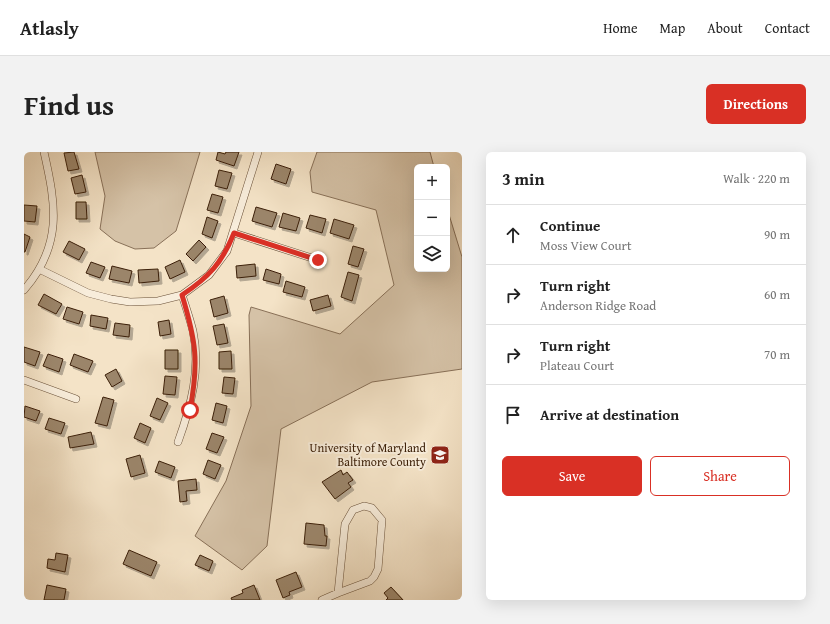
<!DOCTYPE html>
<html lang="en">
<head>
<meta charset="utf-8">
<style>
	:root { --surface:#fff; --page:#f2f2f2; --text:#222; --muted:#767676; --line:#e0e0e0; --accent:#d93025 }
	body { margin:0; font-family:"Gentium Book Plus",serif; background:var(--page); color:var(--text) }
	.controls { position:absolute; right:12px; top:12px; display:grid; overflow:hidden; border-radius:6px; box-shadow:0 4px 16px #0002 }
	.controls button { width:36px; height:36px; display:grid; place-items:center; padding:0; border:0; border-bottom:1px solid var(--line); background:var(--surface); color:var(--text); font:20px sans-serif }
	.stop { position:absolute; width:12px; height:12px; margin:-9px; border:3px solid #d93025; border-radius:50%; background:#fff }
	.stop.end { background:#d93025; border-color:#fff; box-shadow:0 1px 4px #0008 }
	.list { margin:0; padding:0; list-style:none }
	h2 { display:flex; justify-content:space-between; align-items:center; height:52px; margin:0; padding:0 16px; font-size:17px }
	h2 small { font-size:13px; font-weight:400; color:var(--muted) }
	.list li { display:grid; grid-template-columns:26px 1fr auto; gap:12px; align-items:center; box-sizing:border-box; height:60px; padding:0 16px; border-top:1px solid var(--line) }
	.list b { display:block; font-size:15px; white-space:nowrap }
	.list p { margin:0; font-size:13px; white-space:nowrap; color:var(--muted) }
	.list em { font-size:13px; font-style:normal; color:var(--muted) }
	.actions { display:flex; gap:8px; padding:12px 16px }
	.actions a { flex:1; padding:9px 0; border:1px solid var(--accent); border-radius:6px; text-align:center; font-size:14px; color:var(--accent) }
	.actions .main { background:var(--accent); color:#fff }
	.icon { flex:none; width:22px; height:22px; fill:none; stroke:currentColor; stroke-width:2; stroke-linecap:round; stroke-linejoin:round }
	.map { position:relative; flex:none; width:438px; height:448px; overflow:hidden; border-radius:6px }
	header { display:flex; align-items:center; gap:24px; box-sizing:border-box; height:56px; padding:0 20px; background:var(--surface); border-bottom:1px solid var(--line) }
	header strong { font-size:19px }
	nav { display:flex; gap:22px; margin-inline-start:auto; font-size:14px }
	.intro { display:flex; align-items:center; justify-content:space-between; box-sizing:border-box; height:96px; padding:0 24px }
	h1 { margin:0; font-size:28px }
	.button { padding:10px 18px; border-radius:6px; background:var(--accent); color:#fff; font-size:14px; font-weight:700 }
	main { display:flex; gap:24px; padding:0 24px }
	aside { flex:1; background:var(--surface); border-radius:6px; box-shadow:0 4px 16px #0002 }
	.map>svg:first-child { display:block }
</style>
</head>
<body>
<header>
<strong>Atlasly</strong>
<nav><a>Home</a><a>Map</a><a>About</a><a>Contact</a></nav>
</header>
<div class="intro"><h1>Find us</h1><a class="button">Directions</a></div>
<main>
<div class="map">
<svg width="438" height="448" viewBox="0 0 438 448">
	<defs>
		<filter id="shadow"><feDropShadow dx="3" dy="3" stdDeviation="0" flood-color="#0004"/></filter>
	</defs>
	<rect width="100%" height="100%" fill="#f4e3c7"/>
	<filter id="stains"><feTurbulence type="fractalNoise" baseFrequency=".005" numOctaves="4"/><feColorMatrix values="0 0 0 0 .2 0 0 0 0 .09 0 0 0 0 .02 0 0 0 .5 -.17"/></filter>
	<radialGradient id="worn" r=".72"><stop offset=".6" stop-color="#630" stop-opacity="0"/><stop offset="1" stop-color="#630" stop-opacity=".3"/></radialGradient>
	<path fill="#d5c2a7" stroke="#887058" d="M71,0H176L152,79L130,96L111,97L91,89L76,77L81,44Z
		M293,0H406L410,15H393V117H423V56L438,105V217L348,230L257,277L243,394L218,418L171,384L202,329L227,254L225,163L227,155L316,182L370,133L352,58L288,40L286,20Z"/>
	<path fill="#9b856b" stroke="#3b1f08" filter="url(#shadow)" d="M50,0L55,17L44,19L40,1Z
		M194,0L201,2L202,0H215L210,14L192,8Z
		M252,12L267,17L262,32L247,27Z
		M195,18L208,21L203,37L191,34Z
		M58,23L62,40L51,42L47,26Z
		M188,42L199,45L194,61L183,58Z
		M52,50H62L63,67H52Z
		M0,53L13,54L11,70L0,69Z
		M232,55L253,61L248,75L228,69Z
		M259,61L276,66L272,79L255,75Z
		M286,63L302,67L298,81L282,76Z
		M183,65L194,69L188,86L178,82Z
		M310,67L330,73L325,87L306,81Z
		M0,82L6,85L1,100H0Z
		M175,88L182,95L169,109L162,102Z
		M45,89L61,97L55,108L39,100Z
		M329,94L340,97L334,115L324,112Z
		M156,108L161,120L146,127L141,115Z
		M67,110L81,115L76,126L62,121Z
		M231,112L232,124L213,126L212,114Z
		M88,114L108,119L105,131L85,127Z
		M134,117L135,129L115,131L114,118Z
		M242,117L257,122L255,132L239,128Z
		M324,120L335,123L328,149L317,145Z
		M262,129L281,135L278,145L259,140Z
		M20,142L38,152L32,162L14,153Z
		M304,143L307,154L289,159L286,148Z
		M200,144L204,161L190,165L186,148Z
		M43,155L59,160L55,172L39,167Z
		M67,163L84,166L82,177L66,174Z
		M145,168L147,182L136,184L134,170Z
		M91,171L106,173L105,185L89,183Z
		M200,172L204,191L193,193L189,174Z
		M0,195L16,200L11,214L0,210Z
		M141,198H154V217H141Z
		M207,199L208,217H195V200Z
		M24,202L39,207L35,220L19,214Z
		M50,202L69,209L64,220L46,213Z
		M92,217L98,229L88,235L81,223Z
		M141,224L153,225L151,243L139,242Z
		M200,225L211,226L209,242L198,241Z
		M79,245L90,248L83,274L71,271Z
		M133,246L144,251L136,268L126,264Z
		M192,251L203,254L199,271L188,268Z
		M1,254L16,259L12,269L0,265Z
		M25,266L41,271L37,282L21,277Z
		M116,271L127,276L121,291L110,286Z
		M67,280L70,292L46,296L44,285Z
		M188,281L200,285L193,301L182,297Z
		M116,303L121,321L107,325L102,307Z
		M184,308L197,313L191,327L179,322Z
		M135,309L151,315L147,326L131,320Z
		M317,318L319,323L323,320L329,328L324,331L327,335L311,347L298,330Z
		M172,327L173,338L162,339L163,349L156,350L154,329Z
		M282,371L300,373L301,384H303L302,394L280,392Z
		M105,398L133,410L127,424L99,412Z
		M32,401L44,403L41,420L23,416L24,407L31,408Z
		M176,403L189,409L185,419L171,413Z
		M272,420L278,435L265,440L266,443L259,446L252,428Z
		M23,433L42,437L40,448H20Z
		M230,433L236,448H208L207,446L219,441L218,438Z
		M367,435L379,448H362L364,446L360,441Z"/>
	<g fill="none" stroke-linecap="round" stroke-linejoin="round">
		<defs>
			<path id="minor" d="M210,81L294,108
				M15,117L64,141L87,147L106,150L134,149L158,143L185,123L203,99L234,0
				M0,138C39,93 32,53 20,0
				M0,228L52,247
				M154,290C167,254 177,217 169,179C166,167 162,155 158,143
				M340,354L348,356L358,368L354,417L350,425L346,429L314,441L321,372L329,358Z
				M298,448L314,441"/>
		</defs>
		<use href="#minor" stroke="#695038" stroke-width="8"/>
		<use href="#minor" stroke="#f8eddb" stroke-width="7"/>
	</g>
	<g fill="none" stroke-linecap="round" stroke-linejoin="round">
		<path stroke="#d93025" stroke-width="5" d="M166,258C175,210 172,189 158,143C185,125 198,111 210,81L294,108"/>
	</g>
	<defs>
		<symbol id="university-square" viewBox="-11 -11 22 22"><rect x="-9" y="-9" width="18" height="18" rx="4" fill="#8f2418" stroke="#f8eddb"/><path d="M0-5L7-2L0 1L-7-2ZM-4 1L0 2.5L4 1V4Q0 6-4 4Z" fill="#fff"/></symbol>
	</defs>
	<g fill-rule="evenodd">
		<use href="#university-square" x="405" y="292" width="22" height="22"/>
	</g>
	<g text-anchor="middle" stroke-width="4" stroke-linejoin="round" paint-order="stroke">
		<g font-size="12" fill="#3b1f08" stroke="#f8eddb" text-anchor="end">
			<text x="402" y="300">University of Maryland<tspan x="402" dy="14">Baltimore County</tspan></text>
		</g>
	</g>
	<rect width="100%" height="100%" filter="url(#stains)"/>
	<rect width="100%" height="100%" fill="url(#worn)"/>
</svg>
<div class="controls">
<button>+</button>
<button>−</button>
<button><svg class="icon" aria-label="layers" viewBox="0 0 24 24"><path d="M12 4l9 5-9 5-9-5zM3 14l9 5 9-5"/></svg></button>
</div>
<div class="stop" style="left:166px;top:258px"></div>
<div class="stop end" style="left:294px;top:108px"></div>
</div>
<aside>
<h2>3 min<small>Walk · 220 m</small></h2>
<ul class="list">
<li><svg class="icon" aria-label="ahead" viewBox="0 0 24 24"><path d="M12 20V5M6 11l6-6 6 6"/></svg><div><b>Continue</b><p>Moss View Court</p></div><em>90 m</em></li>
<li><svg class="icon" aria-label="right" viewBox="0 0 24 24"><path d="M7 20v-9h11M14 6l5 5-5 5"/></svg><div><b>Turn right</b><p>Anderson Ridge Road</p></div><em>60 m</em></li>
<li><svg class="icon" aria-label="right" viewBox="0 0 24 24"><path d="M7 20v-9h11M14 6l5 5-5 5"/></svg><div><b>Turn right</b><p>Plateau Court</p></div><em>70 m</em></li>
<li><svg class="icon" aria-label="arrive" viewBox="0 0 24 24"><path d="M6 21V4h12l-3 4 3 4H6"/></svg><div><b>Arrive at destination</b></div></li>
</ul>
<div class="actions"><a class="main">Save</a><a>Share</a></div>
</aside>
</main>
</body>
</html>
